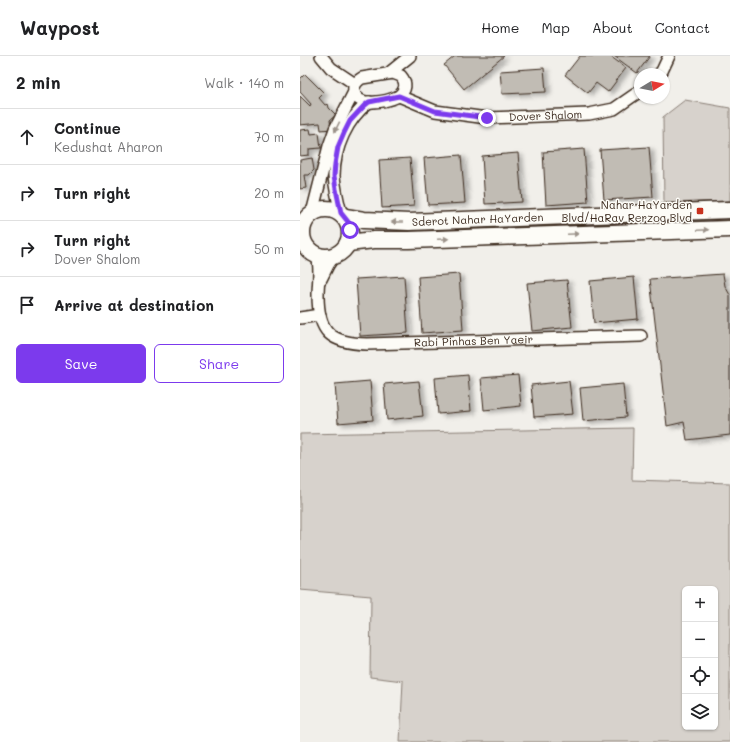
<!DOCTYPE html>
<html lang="en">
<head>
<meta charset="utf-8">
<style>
	:root { --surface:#fff; --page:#f2f2f2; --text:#202124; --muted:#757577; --line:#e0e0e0; --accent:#7c3aed }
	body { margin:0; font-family:Mali,sans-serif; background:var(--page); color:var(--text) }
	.controls { position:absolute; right:12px; bottom:12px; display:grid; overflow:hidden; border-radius:6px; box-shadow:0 1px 3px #0004 }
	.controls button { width:36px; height:36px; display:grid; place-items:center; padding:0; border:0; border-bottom:1px solid var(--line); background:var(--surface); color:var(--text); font:20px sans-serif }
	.compass { position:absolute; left:334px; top:12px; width:36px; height:36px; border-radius:50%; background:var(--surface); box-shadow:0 1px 3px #0004; rotate:80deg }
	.stop { position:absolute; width:12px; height:12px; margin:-9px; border:3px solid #7c3aed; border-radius:50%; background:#fff }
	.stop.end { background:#7c3aed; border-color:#fff; box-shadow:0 1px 4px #0008 }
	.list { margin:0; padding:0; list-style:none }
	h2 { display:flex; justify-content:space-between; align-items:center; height:52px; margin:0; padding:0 16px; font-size:17px }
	h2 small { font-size:13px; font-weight:400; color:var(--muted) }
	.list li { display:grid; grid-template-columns:26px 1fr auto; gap:12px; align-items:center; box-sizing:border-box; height:56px; padding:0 16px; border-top:1px solid var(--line) }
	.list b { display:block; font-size:15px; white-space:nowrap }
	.list p { margin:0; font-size:13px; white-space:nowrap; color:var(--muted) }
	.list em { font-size:13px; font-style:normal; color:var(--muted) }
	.actions { display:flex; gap:8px; padding:12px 16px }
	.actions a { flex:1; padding:9px 0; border:1px solid var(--accent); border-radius:6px; text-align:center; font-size:14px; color:var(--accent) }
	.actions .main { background:var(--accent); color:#fff }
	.icon { flex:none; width:22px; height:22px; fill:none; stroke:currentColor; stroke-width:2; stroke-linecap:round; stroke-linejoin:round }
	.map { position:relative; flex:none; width:430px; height:686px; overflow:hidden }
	header { display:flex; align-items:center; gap:24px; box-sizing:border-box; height:56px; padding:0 20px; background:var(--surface); border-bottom:1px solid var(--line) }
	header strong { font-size:19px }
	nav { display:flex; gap:22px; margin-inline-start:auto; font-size:14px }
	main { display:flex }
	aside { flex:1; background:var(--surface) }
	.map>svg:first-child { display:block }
</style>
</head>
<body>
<header>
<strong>Waypost</strong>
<nav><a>Home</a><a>Map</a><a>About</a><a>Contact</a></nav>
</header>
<main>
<aside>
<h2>2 min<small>Walk · 140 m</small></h2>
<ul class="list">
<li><svg class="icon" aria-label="ahead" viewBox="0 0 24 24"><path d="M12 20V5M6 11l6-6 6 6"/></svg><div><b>Continue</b><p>Kedushat Aharon</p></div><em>70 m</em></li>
<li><svg class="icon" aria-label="right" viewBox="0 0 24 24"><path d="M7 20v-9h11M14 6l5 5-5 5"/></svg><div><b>Turn right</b></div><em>20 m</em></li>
<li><svg class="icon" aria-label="right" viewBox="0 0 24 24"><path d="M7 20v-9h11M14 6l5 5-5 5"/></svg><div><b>Turn right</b><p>Dover Shalom</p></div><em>50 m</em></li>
<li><svg class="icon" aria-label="arrive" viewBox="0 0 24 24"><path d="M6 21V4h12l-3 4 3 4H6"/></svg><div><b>Arrive at destination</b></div></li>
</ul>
<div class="actions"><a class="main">Save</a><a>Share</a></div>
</aside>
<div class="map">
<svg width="430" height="686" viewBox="0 0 430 686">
	<defs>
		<filter id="shadow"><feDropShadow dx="4.5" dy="2.5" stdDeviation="2" flood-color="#0004"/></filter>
	</defs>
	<rect width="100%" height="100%" fill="#f1efea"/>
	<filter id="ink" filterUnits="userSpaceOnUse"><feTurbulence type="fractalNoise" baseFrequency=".025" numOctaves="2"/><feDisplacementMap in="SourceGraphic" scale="8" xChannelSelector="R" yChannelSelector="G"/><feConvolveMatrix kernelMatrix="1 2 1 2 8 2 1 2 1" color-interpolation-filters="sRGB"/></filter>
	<g filter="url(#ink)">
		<path fill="#d7d2cc" stroke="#897e75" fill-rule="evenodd" d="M385,44L430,52V145L364,147L363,61Z
			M333,372L332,424L430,427V686H100L103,625L70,621L71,540L0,534V378ZM385,533H415V671H385Z"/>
		<path fill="#c1bcb4" stroke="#3b2a1e" filter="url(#shadow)" d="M155,0H204L164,33L144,9Z
			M280,0H310L326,12L308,36L296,27L288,37L265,19Z
			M314,0H350L337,17Z
			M244,12L246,36L202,38L200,15Z
			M5,18L24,37L19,42L25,49L28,48L29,52L36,59L30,64L31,73L21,74L20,67L0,69V40L10,50L11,48L0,36V23Z
			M10,73L11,78L19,77L21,92L9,93V99L0,100V74Z
			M349,91L353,141L304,144L300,94Z
			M284,93L288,146L246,149L243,96Z
			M218,97L222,146L185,148L182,100Z
			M161,99L165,147L128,149L124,102Z
			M12,102L14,114L9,119H4L6,132L0,133V104Z
			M110,102L114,150L82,152L79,104Z
			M159,218L163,274L122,277L118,221Z
			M423,218L425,230L430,239V379L387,384L384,366L367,370L350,223Z
			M104,220L108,277L60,280L56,223Z
			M334,221L338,263L294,267L290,225Z
			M267,224L272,271L232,275L227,227Z
			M168,319L171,355L138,358L135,322Z
			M218,319L221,350L184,354L181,322Z
			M70,325L73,364L38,367L35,328Z
			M119,325L123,360L87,364L84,328Z
			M269,325L273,358L234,361L231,329Z
			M323,328L326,361L283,365L280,332Z"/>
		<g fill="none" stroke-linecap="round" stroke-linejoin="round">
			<defs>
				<g id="street">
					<path d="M21,0L31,12L55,28"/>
					<path d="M89,17L110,0"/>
					<path d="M93,17L101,20C107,27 106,34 99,40C88,45 56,53 54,35C53,29 57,25 62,22Z"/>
					<path d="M359,18L362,15L369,0"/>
					<path id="s1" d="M99,40L135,55L187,62L289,58L314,53L340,35"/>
					<path d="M12,157L29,90L35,73L54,36"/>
					<path d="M41,157C38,145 35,133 34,120C34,92 47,63 69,46"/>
					<path id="s2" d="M17,199C21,213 18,225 18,239C18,277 31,287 67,288L341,280"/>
					<path d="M21,223L28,209L34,200"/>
					<path d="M0,262L20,259"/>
				</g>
				<g id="secondary">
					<circle cx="26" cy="177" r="24"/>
					<path id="s3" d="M45,161L64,164L109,166L430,154"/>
					<path d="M48,187L74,184H109L430,173"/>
				</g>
			</defs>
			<use href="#street" stroke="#3b2a1e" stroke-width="14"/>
			<use href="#secondary" stroke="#3b2a1e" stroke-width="19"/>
			<use href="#street" stroke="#fdfcf7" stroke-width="11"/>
			<use href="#secondary" stroke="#fdfcf7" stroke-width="16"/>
		</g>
		<defs><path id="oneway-solid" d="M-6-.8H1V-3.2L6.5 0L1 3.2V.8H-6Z"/></defs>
		<g fill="#9c938a">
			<use href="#oneway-solid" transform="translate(37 71) rotate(116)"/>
			<use href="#oneway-solid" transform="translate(97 166) rotate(-180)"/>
			<use href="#oneway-solid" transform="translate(403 174) rotate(-2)"/>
			<use href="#oneway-solid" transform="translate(273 178) rotate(-2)"/>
			<use href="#oneway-solid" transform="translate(143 183) rotate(-2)"/>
		</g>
	</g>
	<g fill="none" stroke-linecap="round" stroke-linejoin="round" filter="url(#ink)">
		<path stroke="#7c3aed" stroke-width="5" d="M50,174L49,167L41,157L36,133L34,120L35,108L38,91L44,77L50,65L64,50L69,46L99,40L135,55L187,62"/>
	</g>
	<rect fill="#c8321e" stroke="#fdfcf7" stroke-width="1.5" x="396" y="151" width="8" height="8" rx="2"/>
	<g text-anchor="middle" stroke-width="3" stroke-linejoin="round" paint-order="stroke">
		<g font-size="11" fill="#3b2a1e" stroke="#fdfcf7">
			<text dy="4" stroke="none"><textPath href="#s1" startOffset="150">Dover Shalom</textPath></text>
			<text dy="4" stroke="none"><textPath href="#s3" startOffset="133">Sderot Nahar HaYarden</textPath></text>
			<text dy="4" stroke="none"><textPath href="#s2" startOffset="228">Rabi Pinhas Ben Yaeir</textPath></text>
		</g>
		<g font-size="11" fill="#3b2a1e" stroke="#fdfcf7" text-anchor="end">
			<text x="392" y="153">Nahar HaYarden<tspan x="392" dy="13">Blvd/HaRav Rerzog Blvd</tspan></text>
		</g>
	</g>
</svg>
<div class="controls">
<button>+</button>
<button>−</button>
<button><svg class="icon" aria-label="locate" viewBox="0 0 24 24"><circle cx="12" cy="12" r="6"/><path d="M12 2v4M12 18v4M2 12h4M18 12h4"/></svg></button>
<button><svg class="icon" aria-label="layers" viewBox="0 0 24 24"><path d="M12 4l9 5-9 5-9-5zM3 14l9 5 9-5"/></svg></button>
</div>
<svg class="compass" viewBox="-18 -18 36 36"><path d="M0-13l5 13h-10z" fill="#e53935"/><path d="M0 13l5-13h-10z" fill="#757577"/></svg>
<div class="stop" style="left:50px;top:174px"></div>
<div class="stop end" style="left:187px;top:62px"></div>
</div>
</main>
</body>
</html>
